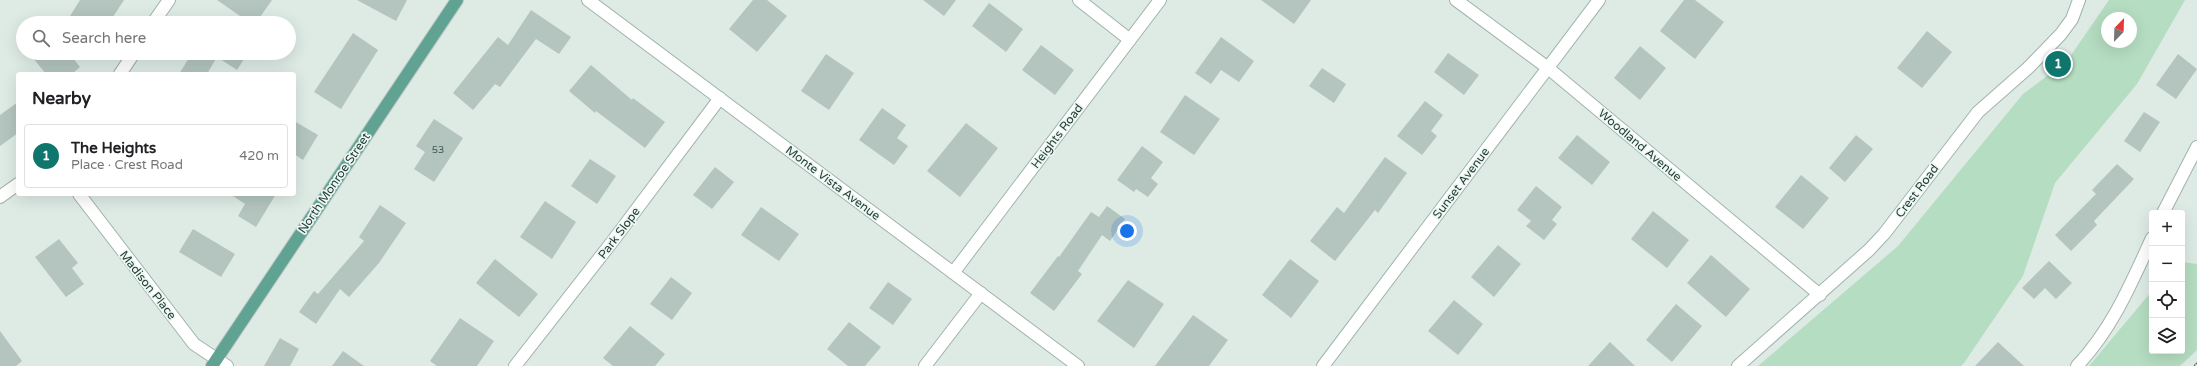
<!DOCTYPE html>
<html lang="en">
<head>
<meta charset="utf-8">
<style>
	:root { --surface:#fff; --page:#f2f2f2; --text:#202124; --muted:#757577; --line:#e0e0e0; --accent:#0f766e }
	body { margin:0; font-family:"Varela Round",sans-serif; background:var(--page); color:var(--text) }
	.controls { position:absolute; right:12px; bottom:12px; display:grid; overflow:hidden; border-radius:4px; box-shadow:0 4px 16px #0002 }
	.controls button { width:36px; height:36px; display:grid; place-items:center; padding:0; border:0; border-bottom:1px solid var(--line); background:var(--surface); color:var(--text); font:20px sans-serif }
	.compass { position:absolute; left:2101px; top:12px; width:36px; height:36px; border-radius:50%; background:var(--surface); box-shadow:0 4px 16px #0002; rotate:23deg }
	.you { position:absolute; left:1127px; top:231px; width:14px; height:14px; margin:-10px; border:3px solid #fff; border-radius:50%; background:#1a73e8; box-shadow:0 0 0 6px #1a73e833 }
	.badge { display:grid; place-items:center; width:26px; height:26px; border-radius:50%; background:var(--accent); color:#fff; font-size:13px; font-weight:700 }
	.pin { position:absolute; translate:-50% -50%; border:2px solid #fff; box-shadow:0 1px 4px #0006 }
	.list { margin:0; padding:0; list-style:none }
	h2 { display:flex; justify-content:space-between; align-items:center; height:52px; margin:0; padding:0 16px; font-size:17px }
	h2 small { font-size:13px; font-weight:400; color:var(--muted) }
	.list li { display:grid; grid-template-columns:26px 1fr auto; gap:12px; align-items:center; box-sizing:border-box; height:64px; margin:0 8px 8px; padding:0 8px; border:1px solid var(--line); border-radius:4px }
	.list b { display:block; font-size:15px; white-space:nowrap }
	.list p { margin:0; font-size:13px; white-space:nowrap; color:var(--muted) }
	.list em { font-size:13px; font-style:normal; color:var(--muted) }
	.icon { flex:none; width:22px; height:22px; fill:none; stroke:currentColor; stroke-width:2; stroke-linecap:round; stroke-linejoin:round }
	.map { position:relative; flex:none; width:2197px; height:366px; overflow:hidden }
	.search { position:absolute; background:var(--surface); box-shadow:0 4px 16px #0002; left:16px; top:16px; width:280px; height:44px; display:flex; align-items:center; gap:10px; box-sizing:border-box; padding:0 14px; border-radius:22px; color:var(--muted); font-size:15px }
	.panel { position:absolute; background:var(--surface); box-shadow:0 4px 16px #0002; left:16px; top:72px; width:280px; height:124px; border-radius:4px }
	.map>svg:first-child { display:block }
</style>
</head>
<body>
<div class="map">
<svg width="2197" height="366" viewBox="0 0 2197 366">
	<rect width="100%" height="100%" fill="#deebe5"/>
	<path fill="#b5ddc1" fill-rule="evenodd" d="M2109,0H2185L2137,84L2055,183L2023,276L1964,363L1961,366H1758L1898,246L2023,94L2067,61ZM2107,18H2131V42H2107Z
		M2182,262L2197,264V350L2180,366H2089L2152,291V351H2182Z"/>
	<path fill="#b3c5be" d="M80,0H124L109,23H81L70,16Z
		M217,0H272L256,23H250Z
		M357,0H407L396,21Z
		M753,0H767L787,16L757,52L729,29Z
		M923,0H956L944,16Z
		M1261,0H1311L1294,24Z
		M1684,0H1695L1724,22L1695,59L1660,31Z
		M989,3L1023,29L1006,52L972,26Z
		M531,10L571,37L559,54L536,39L500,87L495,84L473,110L453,93L498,37L508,45Z
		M1927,31L1952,52L1922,88L1897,68Z
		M353,33L378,50L341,109L314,92Z
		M1221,37L1254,61L1239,82L1221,70L1211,84L1195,73Z
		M1041,45L1074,70L1055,95L1022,70Z
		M1640,46L1666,68L1640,100L1614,78Z
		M29,53H69L80,67L72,74H46Z
		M192,53H248L237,70L217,57L207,74H179Z
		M1448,53L1479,75L1464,95L1434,72Z
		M826,54L854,73L829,110L801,91Z
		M2178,54L2197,69L2176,99L2156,85Z
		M591,65L632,100L633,98L665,122L645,148L596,111L595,113L569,91Z
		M1322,68L1346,84L1334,103L1309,86Z
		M1185,95L1220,119L1194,155L1160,132Z
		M1425,101L1443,115L1431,131L1437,136L1422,155L1397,136Z
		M18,102V133L0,146V115Z
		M882,108L906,125L897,138L908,146L894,165L859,140Z
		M2144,112L2160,122L2140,152L2124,141Z
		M434,119L463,138L434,182L414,169L425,152L416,146Z
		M294,121L318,135L303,160L294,154Z
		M966,123L998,148L960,197L927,171Z
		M1577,135L1610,162L1592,185L1558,158Z
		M1856,135L1873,149L1845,182L1829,168Z
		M1142,146L1163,162L1151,178L1158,184L1148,197L1136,189L1134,192L1117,180Z
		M1385,157L1407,173L1378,213L1375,210L1335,261L1310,241L1337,207L1344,213Z
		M590,159L616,176L597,204L571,186Z
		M2117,164L2134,179L2094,221L2097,225L2071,251L2055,235L2096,194L2092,190Z
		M715,167L734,182L712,209L693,195Z
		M1801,175L1829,198L1803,229L1775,207Z
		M1536,186L1562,207L1552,220L1557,224L1544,240L1526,226L1531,221L1517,210Z
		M230,194H276L256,227L238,216L245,204Z
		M545,201L576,222L552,259L520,237Z
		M380,205L406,223L379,263L349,297L340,289L316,324L299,312L314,291L318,294L364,241L359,237Z
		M1107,206L1125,219L1110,241L1102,235L1078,271L1082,274L1054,311L1030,293L1058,256L1059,257L1091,212L1099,217Z
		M761,207L799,234L779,261L741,235Z
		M1653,211L1689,240L1667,268L1631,239Z
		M193,229L235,254L221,277L179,252Z
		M59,239L78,263L72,268L84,284L66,297L35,257Z
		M1498,245L1521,264L1494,297L1471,277Z
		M1711,255L1750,289L1726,317L1687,283Z
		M495,259L538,294L519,317L476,283Z
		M1290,259L1319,281L1291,318L1262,295Z
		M2049,261L2072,283L2056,299L2045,288L2034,299L2022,288Z
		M671,277L692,293L672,320L650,304Z
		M1128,280L1164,304L1134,348L1097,321Z
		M888,282L912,299L893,325L869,308Z
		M1454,300L1483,324L1458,355L1428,331Z
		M1676,304L1702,326L1672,362L1646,340Z
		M1193,315L1228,340L1209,366H1155Z
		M460,318L494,341L477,366H437L430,361Z
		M849,322L881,347L865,366H848L827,349Z
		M630,326L665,354L655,366H613L603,358Z
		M0,331L22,361L16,366H0Z
		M280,338L299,349L290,366H264Z
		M1610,342L1635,366H1588Z
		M1998,342L2024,366H1975Z
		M343,351L364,366H332Z"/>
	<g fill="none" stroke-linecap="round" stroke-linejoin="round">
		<defs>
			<path id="minor" d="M588,0L1078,366
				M1079,0L1130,40
				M1456,0L1548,68L1820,295
				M153,23L169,0
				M120,74L134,53
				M79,194L194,344L227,366
				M0,197L18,184
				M2163,213L2197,147
				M953,273L1160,0
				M515,366L612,242L720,98
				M925,366L981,293
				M1323,366L1599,0
				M1738,366L1869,250L1884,234L1978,112L2028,68L2061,34L2072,19L2079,0
				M2077,366C2112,329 2131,284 2152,238"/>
			<path id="major" d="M212,366L457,0"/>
		</defs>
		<use href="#minor" stroke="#a1b3ac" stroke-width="14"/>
		<use href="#major" stroke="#c0c8c6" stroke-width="14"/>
		<use href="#minor" stroke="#fff" stroke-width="12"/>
		<use href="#major" stroke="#60a393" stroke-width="12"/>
		<defs>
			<path id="rail" d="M2196,366L2197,365"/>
		</defs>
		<use href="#rail" stroke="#58776f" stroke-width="4.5"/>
		<use href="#rail" stroke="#eef7f3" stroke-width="3" stroke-dasharray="9" stroke-linecap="butt"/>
	</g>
	<g text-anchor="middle" stroke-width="3.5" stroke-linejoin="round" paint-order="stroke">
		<g font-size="10" fill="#435e56">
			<text x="438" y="153">53</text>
		</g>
		<g font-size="12" fill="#1e3b34" stroke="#eef7f3">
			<text transform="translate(1057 136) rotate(-53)" y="4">Heights Road</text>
			<text transform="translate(1640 145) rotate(40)" y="4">Woodland Avenue</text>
			<text transform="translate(334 183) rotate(-56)" y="4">North Monroe Street</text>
			<text transform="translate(833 183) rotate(37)" y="4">Monte Vista Avenue</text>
			<text transform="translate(1461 183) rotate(-53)" y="4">Sunset Avenue</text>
			<text transform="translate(1917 191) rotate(-53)" y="4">Crest Road</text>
			<text transform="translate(619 233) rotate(-53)" y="4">Park Slope</text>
			<text transform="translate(148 285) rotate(52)" y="4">Madison Place</text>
		</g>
	</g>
</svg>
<div class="controls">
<button>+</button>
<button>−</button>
<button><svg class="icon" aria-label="locate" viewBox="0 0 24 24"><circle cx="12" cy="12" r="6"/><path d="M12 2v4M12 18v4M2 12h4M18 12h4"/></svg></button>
<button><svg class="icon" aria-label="layers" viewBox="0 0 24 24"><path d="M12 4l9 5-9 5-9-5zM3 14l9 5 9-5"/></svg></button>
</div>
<svg class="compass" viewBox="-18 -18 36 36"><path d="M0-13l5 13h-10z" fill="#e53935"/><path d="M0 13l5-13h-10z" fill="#757577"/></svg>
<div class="you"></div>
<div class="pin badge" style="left:2058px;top:64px">1</div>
<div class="search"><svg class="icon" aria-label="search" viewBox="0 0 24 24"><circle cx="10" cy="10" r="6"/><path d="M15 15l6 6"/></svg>Search here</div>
<section class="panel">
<h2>Nearby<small></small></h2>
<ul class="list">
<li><span class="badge">1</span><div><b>The Heights</b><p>Place · Crest Road</p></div><em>420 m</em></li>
</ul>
</section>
</div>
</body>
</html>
